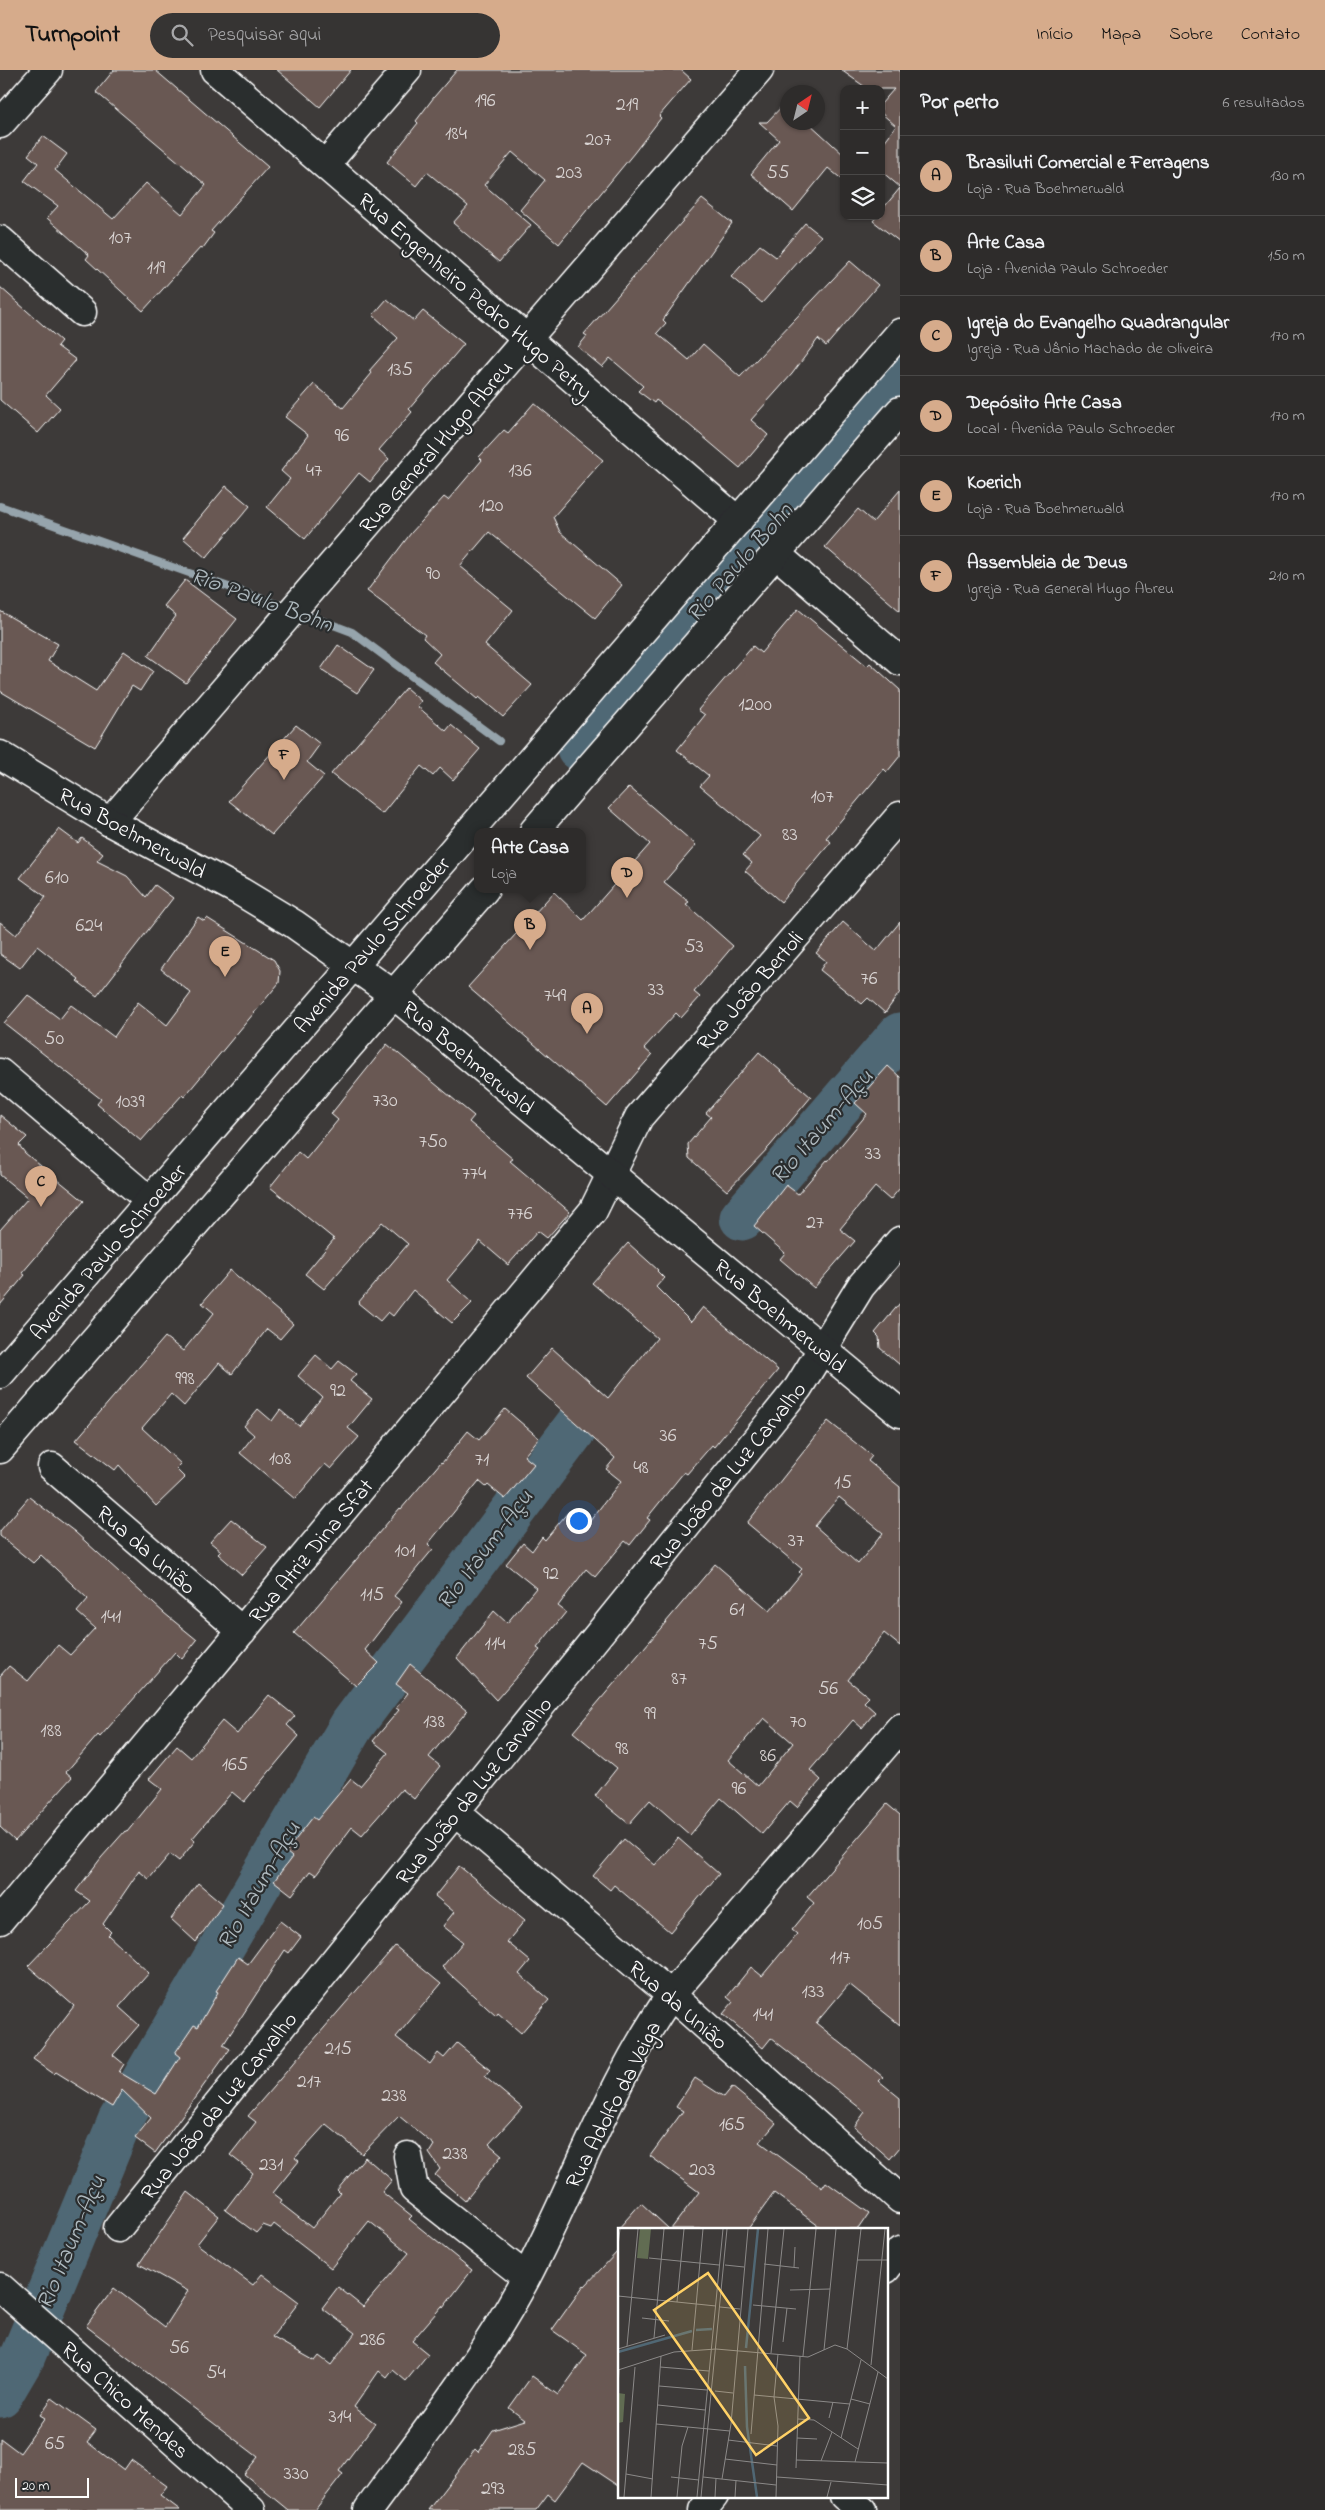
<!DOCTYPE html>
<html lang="pt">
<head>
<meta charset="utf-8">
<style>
	:root { --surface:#2e2c2b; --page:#363433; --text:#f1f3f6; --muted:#a7a7a9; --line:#494847; --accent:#d6ab8b }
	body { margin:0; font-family:"Indie Flower",sans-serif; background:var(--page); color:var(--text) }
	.controls { position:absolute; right:15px; top:15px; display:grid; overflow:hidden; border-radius:10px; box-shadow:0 1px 4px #0004 }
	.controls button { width:45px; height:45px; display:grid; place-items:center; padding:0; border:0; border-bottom:1px solid var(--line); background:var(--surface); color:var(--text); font:25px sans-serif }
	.compass { position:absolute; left:780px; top:15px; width:45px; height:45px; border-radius:50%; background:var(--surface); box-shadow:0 1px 4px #0004; rotate:35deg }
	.scale { position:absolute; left:15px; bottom:12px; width:74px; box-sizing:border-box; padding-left:5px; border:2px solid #fff; border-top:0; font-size:14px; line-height:18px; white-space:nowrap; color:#fff; -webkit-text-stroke:4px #2a2d2e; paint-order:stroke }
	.you { position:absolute; left:578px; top:1450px; width:18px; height:18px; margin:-12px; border:4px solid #fff; border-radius:50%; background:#1a73e8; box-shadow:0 0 0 8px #1a73e833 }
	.badge { display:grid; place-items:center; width:32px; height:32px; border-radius:50%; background:var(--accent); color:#111; font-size:16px; font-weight:700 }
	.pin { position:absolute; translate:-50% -41px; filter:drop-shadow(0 1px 2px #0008) }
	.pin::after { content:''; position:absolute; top:26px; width:18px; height:15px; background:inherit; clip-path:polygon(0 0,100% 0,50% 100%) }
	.popup { position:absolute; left:474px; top:758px; width:112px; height:65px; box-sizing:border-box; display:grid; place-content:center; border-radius:10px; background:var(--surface); filter:drop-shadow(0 1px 4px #0005); font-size:16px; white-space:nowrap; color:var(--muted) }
	.popup b { font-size:19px; color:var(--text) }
	.popup::after { content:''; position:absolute; left:50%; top:100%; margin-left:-10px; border:10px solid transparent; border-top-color:var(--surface) }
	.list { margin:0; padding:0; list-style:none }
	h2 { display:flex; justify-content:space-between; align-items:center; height:65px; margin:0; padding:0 20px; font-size:21px }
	h2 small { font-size:16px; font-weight:400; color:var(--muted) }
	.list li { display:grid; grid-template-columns:32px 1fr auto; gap:15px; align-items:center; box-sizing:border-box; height:80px; padding:0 20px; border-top:1px solid var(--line) }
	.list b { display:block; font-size:19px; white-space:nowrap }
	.list p { margin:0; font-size:16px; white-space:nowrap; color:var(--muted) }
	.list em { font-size:16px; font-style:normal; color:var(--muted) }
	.icon { flex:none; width:28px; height:28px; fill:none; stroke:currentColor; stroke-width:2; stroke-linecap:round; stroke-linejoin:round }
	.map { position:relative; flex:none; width:900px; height:2440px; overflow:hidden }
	header { display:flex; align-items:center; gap:30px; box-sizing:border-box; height:70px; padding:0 25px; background:var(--accent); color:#111 }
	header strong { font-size:24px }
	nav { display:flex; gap:28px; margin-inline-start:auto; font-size:18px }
	.search { width:350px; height:45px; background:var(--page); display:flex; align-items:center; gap:12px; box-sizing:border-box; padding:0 18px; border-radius:28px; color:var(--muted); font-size:19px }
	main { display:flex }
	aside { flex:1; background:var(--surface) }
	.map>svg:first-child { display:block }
</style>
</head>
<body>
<header>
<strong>Turnpoint</strong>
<div class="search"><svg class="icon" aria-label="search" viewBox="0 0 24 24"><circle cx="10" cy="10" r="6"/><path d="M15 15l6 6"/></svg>Pesquisar aqui</div>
<nav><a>Início</a><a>Mapa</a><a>Sobre</a><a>Contato</a></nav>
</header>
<main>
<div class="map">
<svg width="900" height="2440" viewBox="0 0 900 2440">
	<rect width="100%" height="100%" fill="#3d3a39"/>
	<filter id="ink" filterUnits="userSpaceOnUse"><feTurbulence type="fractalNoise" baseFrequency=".02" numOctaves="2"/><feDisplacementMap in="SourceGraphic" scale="10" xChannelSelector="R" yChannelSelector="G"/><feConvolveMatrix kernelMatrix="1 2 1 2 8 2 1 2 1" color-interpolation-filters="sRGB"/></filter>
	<g filter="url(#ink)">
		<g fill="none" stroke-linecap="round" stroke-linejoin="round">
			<path stroke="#96a4ac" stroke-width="8" d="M0,436L288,538
				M299,542L352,562L499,671"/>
			<path stroke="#506774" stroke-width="45" d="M579,678L900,305
				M742,1148L900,965
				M0,2325L23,2286L120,2051L352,1655L585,1345"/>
		</g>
		<path fill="#695852" stroke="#fff" fill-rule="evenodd" d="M114,0H155L268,97L211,161L214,163L203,178L201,177L143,241L86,189L89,185L47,148L58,136L24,111L38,93L28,85L43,66L67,84L55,100L113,149L146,113L182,144L206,115L96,22Z
			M277,0H351L320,37Z
			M457,0H681L691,9L659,46L661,48L634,83L559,174L520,140L545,110L512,82L484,115L531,155L499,192L453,153L468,136L427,102L416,116L387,92L418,53L416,51L434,27Z
			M841,0H900V117L881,101V76L896,56L881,43V34L894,19H868Z
			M788,30V52H808L844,85V111L828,98L793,141L751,104L779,70L759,52H767Z
			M900,118V172L873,151L877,146H881V141Z
			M702,129L732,153L663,250L666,253L657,263L689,290L703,274L740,307L850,191L878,215L826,276L818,269L792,304L751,350L768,365L740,398L688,354L656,330L654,333L638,321L643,316L610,288L602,297L578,277L587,266L584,264Z
			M805,153L821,166L762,233L731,207L760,175L776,187Z
			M0,217L61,271L57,276L76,290L46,325L60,338L38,363L0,330Z
			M387,229L414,251L423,241L464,274L409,339L412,342L379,380L389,389L370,412L359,403L305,469L267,437L290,409L281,401L308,365L285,347L314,314L343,338L372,303L369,301L398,268L373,245Z
			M534,333L603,390L553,447L560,462L622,515L595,548L489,462L460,496L513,540L485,575L532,615L503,647L479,627L477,629L433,592L440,584L423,568L425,565L367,521L411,463L444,427L448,430L482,390L479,387L504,360L508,363Z
			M226,416L250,436L206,488L183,468Z
			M900,420V541L825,477L858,439L873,452Z
			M185,510L237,549L186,613L148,586L176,546L164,536Z
			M798,539L867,596L870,593L900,620V686L887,702L884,699L826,768L831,772L781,832L745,801L752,793L743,785L760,766L700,716L709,706L677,680L705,645L698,640L753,576L761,583Z
			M0,541L58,574L48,591L96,621L124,581L153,601L140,621L132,616L95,677L0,621Z
			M338,575L374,600L357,623L321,599Z
			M406,618L421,631L417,636L446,661L451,655L480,679L453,710L440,698L433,706L421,696L382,744L331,704Z
			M296,655L320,674L307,692L324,706L272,765L229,731Z
			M629,717L696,775L664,812L689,832L686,834L733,876L694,922L700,927L681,948L676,943L644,978L652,985L607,1037L468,917L554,822L583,850L650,774L609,738Z
			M59,759L78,773L82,768L103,784L97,791L127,806L146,827L155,815L173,828L97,926L77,911L79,909L37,876L20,898L0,884V852L16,865L46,827L20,808Z
			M198,847L204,851L207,848L274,890L280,901L279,913L184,1027L182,1025L141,1071L97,1034L101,1029L4,953L28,925L60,949L71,935L114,967L138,932L167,955L191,923L161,899Z
			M843,852L876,881L900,852V922L885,943L868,928L862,934L820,900L826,891L816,883Z
			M387,974L474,1046L469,1052L513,1089L510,1091L570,1142L547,1168L538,1161L508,1195L480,1171L447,1210L472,1233L452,1253L413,1220L393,1246L388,1242L380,1251L358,1233L408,1174L382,1152L324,1219L305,1204L334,1169L270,1117L298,1082L306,1089L338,1050L331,1044Z
			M759,982L811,1027L770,1076L727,1121L689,1088L688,1074L711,1047L706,1043Z
			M888,996L900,1007V1118L890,1130L875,1117L840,1159L855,1171L814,1218L780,1189L785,1183L754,1156L786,1115L798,1124L827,1090L828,1091L867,1044L855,1033Z
			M0,1045L27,1067L19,1075L25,1083L84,1131L22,1203L25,1205L0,1235V1160L28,1128L0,1105Z
			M628,1173L658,1200L657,1201L664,1208L656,1217L691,1252L703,1237L778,1300L714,1377L712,1375L687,1404L684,1402L647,1448L650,1450L630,1475L625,1471L595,1507L586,1499L558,1536L566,1542L537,1578L540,1580L496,1630L457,1588L494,1541L507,1553L536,1518L506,1494L523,1473L532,1481L542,1467L545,1470L569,1441L586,1456L621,1411L606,1399L615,1388L526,1308L552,1278L608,1328L657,1268L592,1213Z
			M230,1200L293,1254L280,1269L267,1259L232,1304L219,1293L184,1336L171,1324L142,1358L181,1394L176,1399L185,1408L156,1436L119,1395L115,1400L76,1370L165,1267L183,1281L214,1243L202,1233Z
			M900,1233V1295L880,1278L879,1267L875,1263Z
			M316,1285L332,1299L339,1291L356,1304L350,1311L372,1329L348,1358L359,1367L331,1399L325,1394L295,1429L240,1383L254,1365L244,1356L258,1339L272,1351L280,1340L299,1356L322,1327L298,1306Z
			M505,1339L539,1368L524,1386L534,1394L505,1429L488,1415L486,1417L479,1411L428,1474L433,1479L394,1526L402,1532L365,1580L379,1593L356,1616L294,1563L400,1438L401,1439L441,1392L442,1393L468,1361L479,1370Z
			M828,1351L872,1386L868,1391L900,1417V1576L884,1563L848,1610L869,1627L864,1632L875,1642L862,1658L853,1650L810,1700L821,1710L797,1737L790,1731L762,1764L721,1728L690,1765L650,1730L629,1754L595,1726L617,1698L573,1662L715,1494L770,1541L801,1504L799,1502L802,1499L747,1453ZM839,1427L883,1463L858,1494L815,1456ZM764,1648L793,1673L758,1716L728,1690Z
			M29,1427L75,1462L164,1543L197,1570L182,1589L175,1582L100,1667L98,1665L66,1702L72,1707L15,1771L0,1757V1606L9,1596L28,1611L58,1575L70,1585L95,1558L77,1542L88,1529L41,1485L33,1493L0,1466V1461Z
			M231,1449L267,1477L242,1505L218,1484L221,1481L210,1472Z
			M410,1594L467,1641L429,1687L440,1696L414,1729L402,1719L362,1765L352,1757L316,1805L310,1801L292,1825L274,1811L292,1787L286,1782L313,1747L317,1750L351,1709L360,1716L388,1683L373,1671L399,1640L396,1638L408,1623L396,1614Z
			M269,1625L295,1646L287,1655L299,1666L244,1732L232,1722L192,1769L195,1771L179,1791L170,1784L149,1809L139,1801L103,1854L111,1862L108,1865L149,1903L119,1937L139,1955L113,1985L124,1994L119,2002L156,2024L180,1987L175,1983L194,1955L198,1957L218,1922L216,1921L238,1887L248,1894L280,1851L301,1867L289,1883L285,1880L223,1975L230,1979L155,2083L135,2068L151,2048L122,2020L112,2037L56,2002L54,2004L33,1989L74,1936L28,1896L90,1831L76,1821L101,1788L125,1761L127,1762L162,1719L149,1709L177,1676L191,1688L222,1651L237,1664Z
			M887,1734L900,1745V1955L849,1914L816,1953L883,2007L879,2011L900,2028V2077L890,2089L854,2057L865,2042L771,1968L763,1978L723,1944L733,1932L727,1927L751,1897L762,1906L797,1864L792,1860L814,1833L807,1827Z
			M678,1768L719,1804L670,1862L614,1815L610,1820L593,1806L624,1769L655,1795Z
			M459,1796L525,1850L507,1872L530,1891L519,1904L549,1930L521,1963L498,1943L496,1946L442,1897L463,1872L443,1856L454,1842L435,1826Z
			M198,1813L223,1834L196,1872L171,1849Z
			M395,1876L441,1914L396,1967L430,1994L438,1983L444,1988L457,1973L490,2000L485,2007L522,2038L489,2074L502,2085L465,2131L435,2105L440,2099L429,2083L434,2075L399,2046L362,2084L326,2054L295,2088L299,2091L273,2123L282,2130L280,2133L312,2158L340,2123L337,2120L365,2087L392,2110L382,2122L412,2146L409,2149L472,2200L443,2238L442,2236L412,2271L428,2284L406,2311L393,2300L387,2308L379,2301L354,2337L375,2353L339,2401L343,2404L315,2440H288L244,2404L258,2387L86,2256L114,2218L165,2257L188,2221L139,2194L188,2122L219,2146L197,2174L253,2215L262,2204L299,2232L272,2267L315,2291L319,2286L331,2295L355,2263L322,2238L338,2217L363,2237L409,2183L369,2151L331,2198L274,2154L271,2158L263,2155L256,2163L225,2140L253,2103L230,2085L256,2052L248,2046Z
			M695,2008L724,2027L732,2017L776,2053L760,2072L822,2118L826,2112L869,2143L858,2159H823L774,2123L748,2159H671L699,2122L650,2086L683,2041L676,2037Z
			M641,2133L669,2159H618Z
			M619,2180V2416L583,2392L555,2430L548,2424L536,2440H428L475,2379L478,2382L493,2360L525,2350L509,2338L532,2306L558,2325L587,2285L552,2260L584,2215L585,2216Z
			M52,2328L96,2360L87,2372L124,2400L131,2390L167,2416L160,2425L180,2440H0V2368L20,2383L45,2348L40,2345Z"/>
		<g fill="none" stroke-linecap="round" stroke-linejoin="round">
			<defs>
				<path id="minor" d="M215,0L738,451
					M0,54L48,0
					M325,95L407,0
					M0,170L82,242
					M775,483L900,591
					M110,752L759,0
					M0,1003L150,1131
					M52,1397L242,1561
					M455,1742L671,1925L900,2129
					M0,1850L593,1141L639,1047L900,746
					M408,2086L414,2119L526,2207
					M118,2158L798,1318L861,1216L900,1171
					M886,2199L900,2181
					M0,2217L251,2440
					M844,2426L862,2440
					M368,2440C423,2365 482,2291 526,2208C575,2114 610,2012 671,1925L900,1658
					M703,2440L714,2426"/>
				<path id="major" d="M0,685L110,752L241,822L294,854L393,924L900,1343
					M534,761L900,341
					M0,1304L900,263
					M0,1379L485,819"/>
			</defs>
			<use href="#minor" stroke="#fff" stroke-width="31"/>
			<use href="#major" stroke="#fff" stroke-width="31"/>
			<use href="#minor" stroke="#2a2d2e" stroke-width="28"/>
			<use href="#major" stroke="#2a2d2e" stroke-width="28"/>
		</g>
	</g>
	<g text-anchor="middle" stroke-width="4.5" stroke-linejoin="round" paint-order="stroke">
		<g font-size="20" fill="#dad5d4">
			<text x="485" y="36">196</text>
			<text x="627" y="40">219</text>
			<text x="456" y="69">184</text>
			<text x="598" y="75">207</text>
			<text x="569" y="108">203</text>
			<text x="778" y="108">55</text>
			<text x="120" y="173">107</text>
			<text x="156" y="203">119</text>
			<text x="400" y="305">135</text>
			<text x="342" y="371">96</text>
			<text x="314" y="406">47</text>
			<text x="520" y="406">136</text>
			<text x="491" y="441">120</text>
			<text x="433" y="509">90</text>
			<text x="755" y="640">1200</text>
			<text x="822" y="732">107</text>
			<text x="790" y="770">83</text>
			<text x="57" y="813">610</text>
			<text x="89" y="861">624</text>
			<text x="694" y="882">53</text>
			<text x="869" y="914">76</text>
			<text x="656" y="925">33</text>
			<text x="555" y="931">749</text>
			<text x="54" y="974">50</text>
			<text x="385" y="1036">730</text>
			<text x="130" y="1037">1039</text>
			<text x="433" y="1077">750</text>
			<text x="873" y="1089">33</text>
			<text x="474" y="1109">774</text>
			<text x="520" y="1149">776</text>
			<text x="815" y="1158">27</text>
			<text x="185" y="1314">998</text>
			<text x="338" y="1326">92</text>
			<text x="668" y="1371">36</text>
			<text x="280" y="1394">108</text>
			<text x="482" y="1395">71</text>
			<text x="641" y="1403">48</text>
			<text x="843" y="1418">15</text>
			<text x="796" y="1476">37</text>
			<text x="405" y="1486">101</text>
			<text x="551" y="1509">92</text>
			<text x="372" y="1530">115</text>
			<text x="737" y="1545">61</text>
			<text x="111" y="1552">141</text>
			<text x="495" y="1579">114</text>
			<text x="708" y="1579">75</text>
			<text x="679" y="1614">87</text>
			<text x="828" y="1624">56</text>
			<text x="650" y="1649">99</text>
			<text x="434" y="1657">138</text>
			<text x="798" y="1657">70</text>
			<text x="51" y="1666">188</text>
			<text x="622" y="1684">98</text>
			<text x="768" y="1691">86</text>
			<text x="235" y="1700">165</text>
			<text x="739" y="1724">96</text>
			<text x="870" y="1859">105</text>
			<text x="840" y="1893">117</text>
			<text x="813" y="1927">133</text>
			<text x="763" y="1950">141</text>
			<text x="338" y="1984">215</text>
			<text x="309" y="2017">217</text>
			<text x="394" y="2031">238</text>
			<text x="732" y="2060">165</text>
			<text x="455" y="2089">238</text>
			<text x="271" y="2100">231</text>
			<text x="702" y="2105">203</text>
			<text x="372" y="2275">286</text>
			<text x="179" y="2283">56</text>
			<text x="216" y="2308">54</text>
			<text x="340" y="2352">314</text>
			<text x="55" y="2379">65</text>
			<text x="522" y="2385">285</text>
			<text x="296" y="2409">330</text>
			<text x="493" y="2424">293</text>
		</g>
		<g font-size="22" fill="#fff" stroke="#2a2d2e">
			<text transform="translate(476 225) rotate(41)" y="8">Rua Engenheiro Pedro Hugo Petry</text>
			<text transform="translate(435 376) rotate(-49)" y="8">Rua General Hugo Abreu</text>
			<text transform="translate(133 762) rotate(29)" y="8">Rua Boehmerwald</text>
			<text transform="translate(371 874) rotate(-49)" y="8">Avenida Paulo Schroeder</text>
			<text transform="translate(749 920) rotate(-49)" y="8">Rua João Bertoli</text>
			<text transform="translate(469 987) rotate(40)" y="8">Rua Boehmerwald</text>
			<text transform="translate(107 1181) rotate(-49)" y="8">Avenida Paulo Schroeder</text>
			<text transform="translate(781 1245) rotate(40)" y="8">Rua Boehmerwald</text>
			<text transform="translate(727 1405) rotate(-51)" y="8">Rua João da Luz Carvalho</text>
			<text transform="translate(147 1479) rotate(41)" y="8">Rua da União</text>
			<text transform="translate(310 1480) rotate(-50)" y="8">Rua Atriz Dina Sfat</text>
			<text transform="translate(473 1720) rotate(-51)" y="8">Rua João da Luz Carvalho</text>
			<text transform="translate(679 1934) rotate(41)" y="8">Rua da União</text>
			<text transform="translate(612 2034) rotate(-63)" y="8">Rua Adolfo da Veiga</text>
			<text transform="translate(218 2035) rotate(-51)" y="8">Rua João da Luz Carvalho</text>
			<text transform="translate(126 2329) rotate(42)" y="8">Rua Chico Mendes</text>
		</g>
		<g font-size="24" font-style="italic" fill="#b0bbc0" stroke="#2a2d2e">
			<text transform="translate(739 492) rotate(-49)" y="8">Rio Paulo Bohn</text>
			<text transform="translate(262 529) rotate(20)" y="8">Rio Paulo Bohn</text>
			<text transform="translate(821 1056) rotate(-49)" y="8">Rio Itaum-Açu</text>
			<text transform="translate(484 1479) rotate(-53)" y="8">Rio Itaum-Açu</text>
			<text transform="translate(258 1815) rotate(-60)" y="8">Rio Itaum-Açu</text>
			<text transform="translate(70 2172) rotate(-67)" y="8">Rio Itaum-Açu</text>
		</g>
	</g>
	<g transform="translate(618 2158)">
		<rect width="270" height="270" fill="#3d3a39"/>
		<path d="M22,1H33L30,31L19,30ZM0,165L7,166L5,194L0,195V204Z" fill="#616c52"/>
		<path fill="none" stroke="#506774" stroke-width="2.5" d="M78,102L94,101M128,120L140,1M0,124L74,103M127,138L129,199L139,269"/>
		<path fill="none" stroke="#8b8988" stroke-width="1" d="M0,18L2,1M31,30L101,37M239,32H270M146,36L181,40M107,37L126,39M176,39L177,19M172,62L212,61M0,68L98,78M59,74L66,1M135,77L178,81M102,79L122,81M24,90L51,93M36,110L46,1M165,114L169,80M9,118L20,1M0,121L47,107M229,121L243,1M74,122L85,1M206,122L218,1M153,125L166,1M185,128L198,1M253,137L267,1M42,139L91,143M0,142L56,124L98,121L190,129L217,117L229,121L270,151M41,158L89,162M0,159L1,142M97,163L115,165M136,167L232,176M233,171L252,176M40,177L87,182M211,190L215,174M180,191L196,192L240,221M38,196L112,203M133,206L150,1M179,210L199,211M223,210L243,132M110,212L159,218M107,231L159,237M178,232L270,235M203,233L214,204M237,234L260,144M178,240L182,128M8,246L35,251M53,249L81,252M85,249L158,257M159,249L270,257M104,251L113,196L130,1M6,269L17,139M33,269L43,128M59,269L64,218L70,199M79,269L105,1M83,269L109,1M97,269L98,250M117,269L118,252M158,269L160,198L156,169L160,126M209,269L213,254"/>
		<path fill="#ffd166" fill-opacity="0.15" stroke="#ffd166" stroke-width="2.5" d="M90,45L191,190L138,227L36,82Z"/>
		<rect width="270" height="270" fill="none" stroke="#fff" stroke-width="2.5"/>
	</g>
</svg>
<div class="controls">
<button>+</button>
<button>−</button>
<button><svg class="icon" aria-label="layers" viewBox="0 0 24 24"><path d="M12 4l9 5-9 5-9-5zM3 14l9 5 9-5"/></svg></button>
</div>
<svg class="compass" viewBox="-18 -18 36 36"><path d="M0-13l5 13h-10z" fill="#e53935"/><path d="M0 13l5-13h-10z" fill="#a7a7a9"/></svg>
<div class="scale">20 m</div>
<div class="you"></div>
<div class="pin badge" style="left:587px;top:964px">A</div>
<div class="pin badge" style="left:530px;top:880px">B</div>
<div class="popup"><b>Arte Casa</b>Loja</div>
<div class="pin badge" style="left:41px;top:1137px">C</div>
<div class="pin badge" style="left:627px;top:828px">D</div>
<div class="pin badge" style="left:225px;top:907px">E</div>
<div class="pin badge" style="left:284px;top:710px">F</div>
</div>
<aside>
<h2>Por perto<small>6 resultados</small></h2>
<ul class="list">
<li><span class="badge">A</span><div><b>Brasiluti Comercial e Ferragens</b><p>Loja · Rua Boehmerwald</p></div><em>130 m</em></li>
<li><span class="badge">B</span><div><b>Arte Casa</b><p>Loja · Avenida Paulo Schroeder</p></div><em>150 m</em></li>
<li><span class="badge">C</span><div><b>Igreja do Evangelho Quadrangular</b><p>Igreja · Rua Jânio Machado de Oliveira</p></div><em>170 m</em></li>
<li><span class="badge">D</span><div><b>Depósito Arte Casa</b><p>Local · Avenida Paulo Schroeder</p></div><em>170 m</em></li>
<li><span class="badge">E</span><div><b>Koerich</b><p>Loja · Rua Boehmerwald</p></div><em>170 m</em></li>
<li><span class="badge">F</span><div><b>Assembleia de Deus</b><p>Igreja · Rua General Hugo Abreu</p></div><em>210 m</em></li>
</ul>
</aside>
</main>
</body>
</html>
